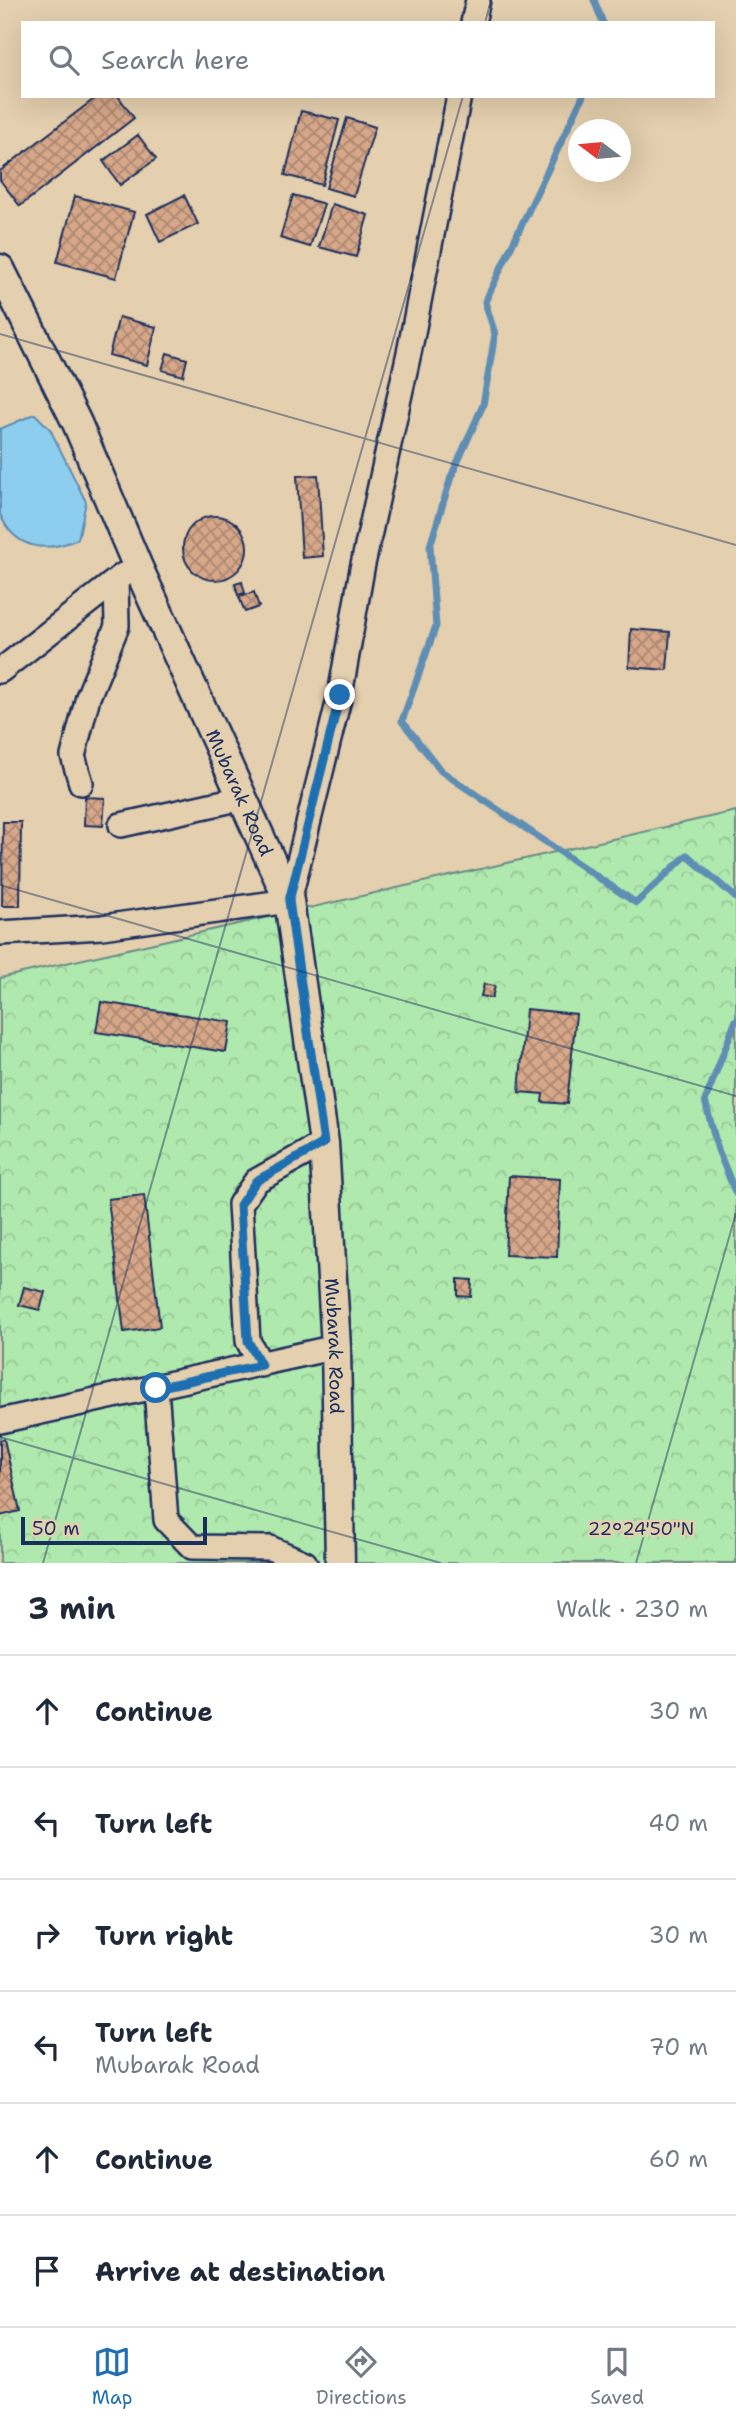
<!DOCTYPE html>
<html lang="en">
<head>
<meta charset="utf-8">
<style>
	:root { --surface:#fff; --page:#f6f6f7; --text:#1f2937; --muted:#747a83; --line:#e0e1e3; --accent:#1f6fb2 }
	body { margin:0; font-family:"Shantell Sans",sans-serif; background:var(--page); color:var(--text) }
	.compass { position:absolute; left:568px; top:119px; width:63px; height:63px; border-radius:50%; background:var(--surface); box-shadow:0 7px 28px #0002; rotate:286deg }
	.scale { position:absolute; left:21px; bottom:18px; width:186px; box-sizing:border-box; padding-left:7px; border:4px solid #1b2f5e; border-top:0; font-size:19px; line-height:24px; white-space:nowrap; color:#1b2f5e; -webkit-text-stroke:5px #e4cfae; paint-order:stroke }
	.stop { position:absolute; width:21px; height:21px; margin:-16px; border:5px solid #1f6fb2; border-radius:50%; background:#fff }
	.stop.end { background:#1f6fb2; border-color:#fff; box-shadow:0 2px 7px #0008 }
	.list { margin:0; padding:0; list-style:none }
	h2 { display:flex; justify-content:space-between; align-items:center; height:91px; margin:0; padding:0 28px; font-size:30px }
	h2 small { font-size:23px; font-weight:400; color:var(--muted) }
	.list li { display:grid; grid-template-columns:46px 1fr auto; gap:21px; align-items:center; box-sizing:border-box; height:112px; padding:0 28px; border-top:2px solid var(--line) }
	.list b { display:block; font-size:26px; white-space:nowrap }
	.list p { margin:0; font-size:23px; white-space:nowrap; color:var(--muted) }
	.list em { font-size:23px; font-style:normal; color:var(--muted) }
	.icon { flex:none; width:38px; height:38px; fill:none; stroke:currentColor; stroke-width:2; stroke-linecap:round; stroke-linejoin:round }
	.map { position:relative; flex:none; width:736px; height:1563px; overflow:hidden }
	.search { position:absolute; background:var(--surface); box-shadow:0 7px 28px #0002; left:21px; right:21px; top:21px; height:77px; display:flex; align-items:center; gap:18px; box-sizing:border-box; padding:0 24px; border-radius:0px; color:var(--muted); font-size:26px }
	.sheet { height:763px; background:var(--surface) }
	nav { display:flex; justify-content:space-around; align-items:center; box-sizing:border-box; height:98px; border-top:2px solid var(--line); background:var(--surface); font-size:19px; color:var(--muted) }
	nav a { display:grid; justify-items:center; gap:4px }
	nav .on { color:var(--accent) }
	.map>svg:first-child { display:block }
</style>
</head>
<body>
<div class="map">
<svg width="736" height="1563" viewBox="0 0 736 1563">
	<defs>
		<pattern id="forest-crowns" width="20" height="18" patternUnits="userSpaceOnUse" patternTransform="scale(1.75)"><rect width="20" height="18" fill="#b0e9ad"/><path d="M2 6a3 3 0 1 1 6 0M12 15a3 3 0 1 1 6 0" fill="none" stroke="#97c897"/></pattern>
		<pattern id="building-cross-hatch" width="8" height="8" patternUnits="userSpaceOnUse" patternTransform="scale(1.75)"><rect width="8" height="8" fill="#d6a788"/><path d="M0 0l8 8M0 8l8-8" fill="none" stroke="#ad8872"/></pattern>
	</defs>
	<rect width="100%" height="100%" fill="#e4cfae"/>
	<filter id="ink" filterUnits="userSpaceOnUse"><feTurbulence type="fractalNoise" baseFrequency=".0143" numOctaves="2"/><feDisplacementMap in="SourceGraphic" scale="14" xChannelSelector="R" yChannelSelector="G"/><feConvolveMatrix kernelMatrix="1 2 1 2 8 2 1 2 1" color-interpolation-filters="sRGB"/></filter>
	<g filter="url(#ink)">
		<path fill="url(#forest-crowns)" stroke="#668c86" stroke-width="2" d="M736,811V1563H0V978Z"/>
		<path fill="#8dceee" stroke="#5f8eb4" stroke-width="2" d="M35,414L50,429L86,502L78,539C46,553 15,550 0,514V429Z"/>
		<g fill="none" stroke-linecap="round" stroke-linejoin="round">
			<path stroke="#5f8eb4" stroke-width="7" d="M594,0L603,23
				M583,96L485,302L495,334L483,405L451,477L430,546L436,626L402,721L441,771L636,903L687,855L736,898
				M736,1020L705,1101L718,1150L736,1194"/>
		</g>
		<path fill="url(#building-cross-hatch)" stroke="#1b2f5e" stroke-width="2" d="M98,96H118L134,118L20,206L0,180V171Z
			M301,111L339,120L322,185L285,175Z
			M347,118L375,127L354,196L326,188Z
			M138,135L156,159L120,185L103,161Z
			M184,195L198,224L160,242L147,214Z
			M293,195L324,204L310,247L280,238Z
			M75,196L134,212L116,278L57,262Z
			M332,204L368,215L356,257L319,247Z
			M119,317L156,327L147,365L109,355Z
			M167,353L187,359L183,376L162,370Z
			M318,475L323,556L302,558L297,476Z
			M183 548a32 32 0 1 1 64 0a32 32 0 1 1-64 0Z
			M242,582L245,593L238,595L235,584Z
			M254,592L259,607L245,612L239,597Z
			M631,629L670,632L667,670L629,667Z
			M85,797L105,798L103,826L84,825Z
			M3,822H21L20,906H2Z
			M484,984L495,986L492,998L481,996Z
			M101,1002L231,1022L226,1052L96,1032Z
			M526,1009L576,1014L567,1104L542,1102L543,1094L519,1092Z
			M509,1176L560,1179L557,1257L505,1255Z
			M144,1195L160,1327L124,1332L108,1199Z
			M458,1279L472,1280L471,1297L458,1296Z
			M24,1287L45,1292L40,1310L19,1305Z
			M4,1439L20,1511L0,1516V1440Z"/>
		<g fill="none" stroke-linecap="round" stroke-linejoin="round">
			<defs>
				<path id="minor" d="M473,23L478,0
					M0,671L123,575
					M81,783L73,756L88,697L117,626L116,581
					M121,825L242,798
					M0,933L102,927L289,901L340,695L362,569L410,348L459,96
					M261,1365L248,1341L240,1204L256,1181L324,1143
					M156,1388L166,1520L192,1547L270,1548L305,1563
					M0,1421L336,1347"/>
				<g id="tertiary">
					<path id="s1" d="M0,269L77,423L137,565L289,901L324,1143L336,1347L340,1563"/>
				</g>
			</defs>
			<use href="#minor" stroke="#1b2f5e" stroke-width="28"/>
			<use href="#tertiary" stroke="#1b2f5e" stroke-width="33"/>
			<use href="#minor" stroke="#e4cfae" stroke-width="23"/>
			<use href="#tertiary" stroke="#e4cfae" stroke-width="28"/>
		</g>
	</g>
	<g fill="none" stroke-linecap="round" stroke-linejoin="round" filter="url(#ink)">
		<path stroke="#1f6fb2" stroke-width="9" d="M156,1388L261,1365L248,1341L240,1205L256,1181L324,1143L289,901L340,695"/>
	</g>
	<path fill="none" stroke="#1b2f5e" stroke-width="2" stroke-opacity="0.45" d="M485,23L491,0M0,334L736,545M0,885L736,1096M0,1437L441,1563M43,1563L463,96M636,1563L736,1213"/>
	<g text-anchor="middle" stroke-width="5" stroke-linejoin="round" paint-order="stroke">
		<g font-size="19" fill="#1b2f5e" stroke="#e4cfae">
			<text dy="7" stroke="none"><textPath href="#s1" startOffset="576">Mubarak Road</textPath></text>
			<text dy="7" stroke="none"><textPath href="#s1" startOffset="1143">Mubarak Road</textPath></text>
		</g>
	</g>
	<g font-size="18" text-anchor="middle" fill="#1b2f5e" stroke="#e4cfae" stroke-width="5" stroke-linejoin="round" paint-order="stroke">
		<text x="641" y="1535">22°24'50"N</text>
	</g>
</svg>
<svg class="compass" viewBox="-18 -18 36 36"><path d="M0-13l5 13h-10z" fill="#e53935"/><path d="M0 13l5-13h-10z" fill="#747a83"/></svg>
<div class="scale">50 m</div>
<div class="stop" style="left:156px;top:1388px"></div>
<div class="stop end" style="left:340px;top:695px"></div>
<div class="search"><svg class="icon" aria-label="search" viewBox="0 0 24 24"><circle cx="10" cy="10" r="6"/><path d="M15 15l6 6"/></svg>Search here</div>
</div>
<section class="sheet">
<h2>3 min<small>Walk · 230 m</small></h2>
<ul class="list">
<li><svg class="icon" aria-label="ahead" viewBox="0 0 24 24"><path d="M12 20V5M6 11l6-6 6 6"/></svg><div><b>Continue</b></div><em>30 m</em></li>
<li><svg class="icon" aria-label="left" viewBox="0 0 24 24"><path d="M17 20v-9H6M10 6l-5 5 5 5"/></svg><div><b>Turn left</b></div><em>40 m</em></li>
<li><svg class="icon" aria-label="right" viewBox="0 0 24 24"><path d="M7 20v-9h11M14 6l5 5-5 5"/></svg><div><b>Turn right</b></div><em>30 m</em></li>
<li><svg class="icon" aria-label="left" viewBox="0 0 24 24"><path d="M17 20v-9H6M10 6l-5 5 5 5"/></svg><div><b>Turn left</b><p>Mubarak Road</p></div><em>70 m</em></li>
<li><svg class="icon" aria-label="ahead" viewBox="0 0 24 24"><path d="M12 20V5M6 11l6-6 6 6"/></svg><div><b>Continue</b></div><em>60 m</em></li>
<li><svg class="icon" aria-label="arrive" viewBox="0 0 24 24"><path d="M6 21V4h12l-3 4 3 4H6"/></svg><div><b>Arrive at destination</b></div></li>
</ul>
</section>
<nav>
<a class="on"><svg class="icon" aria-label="map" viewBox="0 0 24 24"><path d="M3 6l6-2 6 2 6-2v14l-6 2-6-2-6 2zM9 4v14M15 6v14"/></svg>Map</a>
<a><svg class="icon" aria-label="directions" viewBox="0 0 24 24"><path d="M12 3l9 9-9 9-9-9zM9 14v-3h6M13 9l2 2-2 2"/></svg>Directions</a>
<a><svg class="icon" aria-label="saved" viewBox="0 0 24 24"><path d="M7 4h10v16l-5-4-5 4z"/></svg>Saved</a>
</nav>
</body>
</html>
